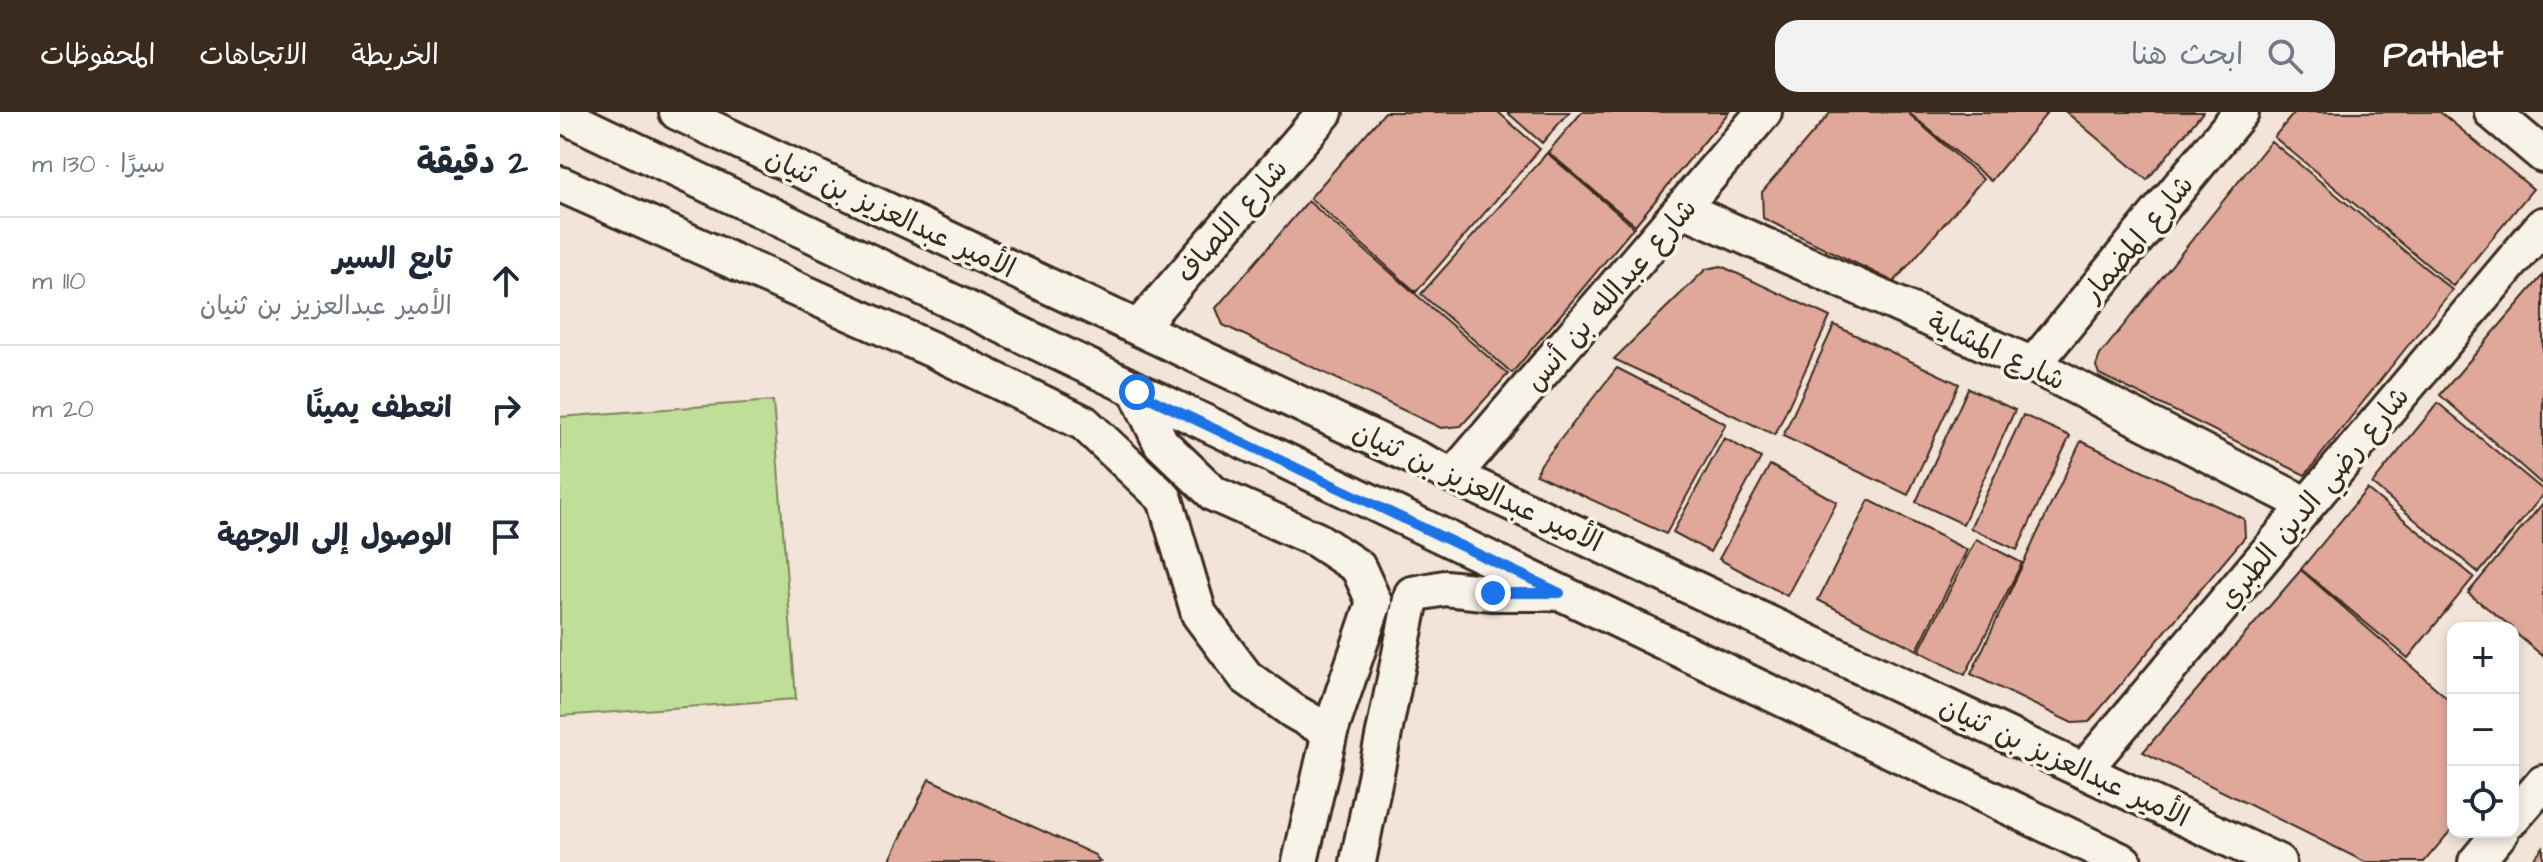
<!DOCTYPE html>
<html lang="ar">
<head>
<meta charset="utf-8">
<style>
	:root { --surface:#fff; --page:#f2f2f3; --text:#1f2937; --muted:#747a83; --line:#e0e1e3; --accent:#3b2a1e }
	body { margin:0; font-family:"Architects Daughter","Playpen Sans Arabic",sans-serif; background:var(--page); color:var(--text); direction:rtl }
	.controls { position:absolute; right:24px; bottom:24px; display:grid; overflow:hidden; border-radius:16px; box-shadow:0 4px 12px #0003 }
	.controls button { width:72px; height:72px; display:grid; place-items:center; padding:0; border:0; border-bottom:2px solid var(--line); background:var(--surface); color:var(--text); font:40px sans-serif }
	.stop { position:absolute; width:24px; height:24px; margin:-18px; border:6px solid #1a73e8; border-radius:50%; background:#fff }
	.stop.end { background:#1a73e8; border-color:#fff; box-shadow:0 2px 8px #0008 }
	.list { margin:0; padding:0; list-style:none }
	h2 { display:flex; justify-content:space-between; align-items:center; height:104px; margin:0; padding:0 32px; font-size:34px }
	h2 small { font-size:26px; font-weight:400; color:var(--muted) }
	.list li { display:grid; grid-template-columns:52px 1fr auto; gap:24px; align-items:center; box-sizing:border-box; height:128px; padding:0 32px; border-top:2px solid var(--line) }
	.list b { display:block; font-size:30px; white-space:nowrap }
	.list p { margin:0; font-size:26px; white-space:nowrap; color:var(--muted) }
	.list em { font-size:26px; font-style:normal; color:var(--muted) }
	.icon { flex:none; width:44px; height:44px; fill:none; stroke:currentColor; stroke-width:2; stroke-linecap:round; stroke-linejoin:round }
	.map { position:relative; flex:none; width:1983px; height:750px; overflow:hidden; direction:ltr }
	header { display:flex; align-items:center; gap:48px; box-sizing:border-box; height:112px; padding:0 40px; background:var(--accent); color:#fff }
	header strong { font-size:38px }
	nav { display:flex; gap:44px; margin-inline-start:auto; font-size:28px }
	.search { width:560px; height:72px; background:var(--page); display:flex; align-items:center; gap:20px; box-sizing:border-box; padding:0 28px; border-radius:24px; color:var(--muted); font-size:30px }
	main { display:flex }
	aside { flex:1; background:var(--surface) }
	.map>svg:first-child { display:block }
</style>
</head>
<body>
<header>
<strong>Pathlet</strong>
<div class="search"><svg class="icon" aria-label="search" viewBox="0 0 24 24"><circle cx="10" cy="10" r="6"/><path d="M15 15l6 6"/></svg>ابحث هنا</div>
<nav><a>الخريطة</a><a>الاتجاهات</a><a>المحفوظات</a></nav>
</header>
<main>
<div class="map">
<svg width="1983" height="750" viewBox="0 0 1983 750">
	<rect width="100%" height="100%" fill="#f2e4d9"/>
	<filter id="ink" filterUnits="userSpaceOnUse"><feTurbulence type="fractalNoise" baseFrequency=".0125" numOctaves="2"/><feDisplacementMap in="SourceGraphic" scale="16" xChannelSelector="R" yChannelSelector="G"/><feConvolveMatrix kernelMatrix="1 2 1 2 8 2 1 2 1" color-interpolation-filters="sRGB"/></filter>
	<g filter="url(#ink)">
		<path fill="#bfdf98" stroke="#7d845b" stroke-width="2" d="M213,289L236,587L0,604V305Z"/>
		<path fill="#e0a89b" stroke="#3b2a1e" stroke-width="2" d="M825,0H938L980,37L856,180L750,86Z
			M947,0H1009L982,31Z
			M1022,0H1169L1075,113L988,40Z
			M1271,0H1347L1423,67L1334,170L1203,106L1202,80Z
			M1348,0H1488L1431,69Z
			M1506,0H1643L1587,68Z
			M1735,0H1880L1973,77L1893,174L1714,25Z
			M1711,29L1892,178L1745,363L1539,262L1536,254L1540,243Z
			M987,41L1074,115L952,261L861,182Z
			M748,89L948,262L901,314L881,316L663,213L656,196Z
			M1161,154L1270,205L1215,323L1054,247L1146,157Z
			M1983,163V373L1880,283Z
			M1274,213L1399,272L1348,383L1223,324Z
			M1057,256L1166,312L1106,422L976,362L981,352Z
			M1408,276L1455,298L1403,412L1356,390Z
			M1878,291L1983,378V383L1919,461L1812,372Z
			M1463,303L1510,324L1457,438L1410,416Z
			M1164,326L1201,346L1150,440L1113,420Z
			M1521,329L1684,407L1685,425L1529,610L1512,611L1411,562Z
			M1210,353L1277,390L1227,484L1159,447Z
			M1807,377L1914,465L1848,546L1741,457Z
			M1309,388L1407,438L1357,538L1258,488Z
			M1983,391V544L1953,519V516L1908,481Z
			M1416,427L1462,451L1405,563L1359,539Z
			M1741,458L1893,591V716L1864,750H1805L1583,640Z
			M369,667L535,743L540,750H329Z
			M1983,735V750H1971Z"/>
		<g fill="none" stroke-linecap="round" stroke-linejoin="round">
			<defs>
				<path id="minor" d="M117,0L1718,750
					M1932,0L1983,43
					M0,2L1564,750
					M0,72L373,238L524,311L605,387L639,502L686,565L733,599L770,620
					M1123,97L1473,253L1745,392
					M578,216L765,0
					M1473,253L1681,0
					M577,280L601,331L654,382L757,428L798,455L814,490L770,620L740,750
					M894,363L1204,0
					M1524,658L1983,113
					M1953,706L1983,671
					M798,750L852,482L885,476L933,481H989
					M1916,750L1941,720"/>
			</defs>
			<use href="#minor" stroke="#3b2a1e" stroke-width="40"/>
			<use href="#minor" stroke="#f7f3e8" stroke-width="34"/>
		</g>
	</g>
	<g fill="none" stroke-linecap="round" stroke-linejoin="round" filter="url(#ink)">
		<path stroke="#1a73e8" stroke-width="10" d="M577,280L1000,481H933"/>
	</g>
	<g text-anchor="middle" stroke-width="7" stroke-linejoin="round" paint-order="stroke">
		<g font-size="28" fill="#3b2a1e" stroke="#f7f3e8">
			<text transform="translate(331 100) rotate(25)" y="10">الأمير عبدالعزيز بن ثنيان</text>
			<text transform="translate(671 108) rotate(-49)" y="10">شارع اللصاف</text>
			<text transform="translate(1577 126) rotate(-50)" y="10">شارع المضمار</text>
			<text transform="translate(1050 182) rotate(-49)" y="10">شارع عبدالله بن أنس</text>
			<text transform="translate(1437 238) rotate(25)" y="10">شارع المشاية</text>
			<text transform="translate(918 374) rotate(25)" y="10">الأمير عبدالعزيز بن ثنيان</text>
			<text transform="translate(1753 385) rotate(-50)" y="10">شارع رضي الدين الطبري</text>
			<text transform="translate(1505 649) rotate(25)" y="10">الأمير عبدالعزيز بن ثنيان</text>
		</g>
	</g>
</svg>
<div class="controls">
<button>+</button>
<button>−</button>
<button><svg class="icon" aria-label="locate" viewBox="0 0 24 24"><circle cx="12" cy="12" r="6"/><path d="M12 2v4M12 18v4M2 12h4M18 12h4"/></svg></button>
</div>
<div class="stop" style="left:577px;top:280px"></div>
<div class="stop end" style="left:933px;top:481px"></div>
</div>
<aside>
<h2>2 دقيقة<small>سيرًا · 130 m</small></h2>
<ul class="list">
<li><svg class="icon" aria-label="ahead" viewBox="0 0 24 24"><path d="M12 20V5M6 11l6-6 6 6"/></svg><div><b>تابع السير</b><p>الأمير عبدالعزيز بن ثنيان</p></div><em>110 m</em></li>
<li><svg class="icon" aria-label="right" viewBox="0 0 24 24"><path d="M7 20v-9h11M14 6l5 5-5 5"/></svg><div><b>انعطف يمينًا</b></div><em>20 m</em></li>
<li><svg class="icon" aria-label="arrive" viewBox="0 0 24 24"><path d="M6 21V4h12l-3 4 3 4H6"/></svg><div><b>الوصول إلى الوجهة</b></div></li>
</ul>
</aside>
</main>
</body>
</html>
